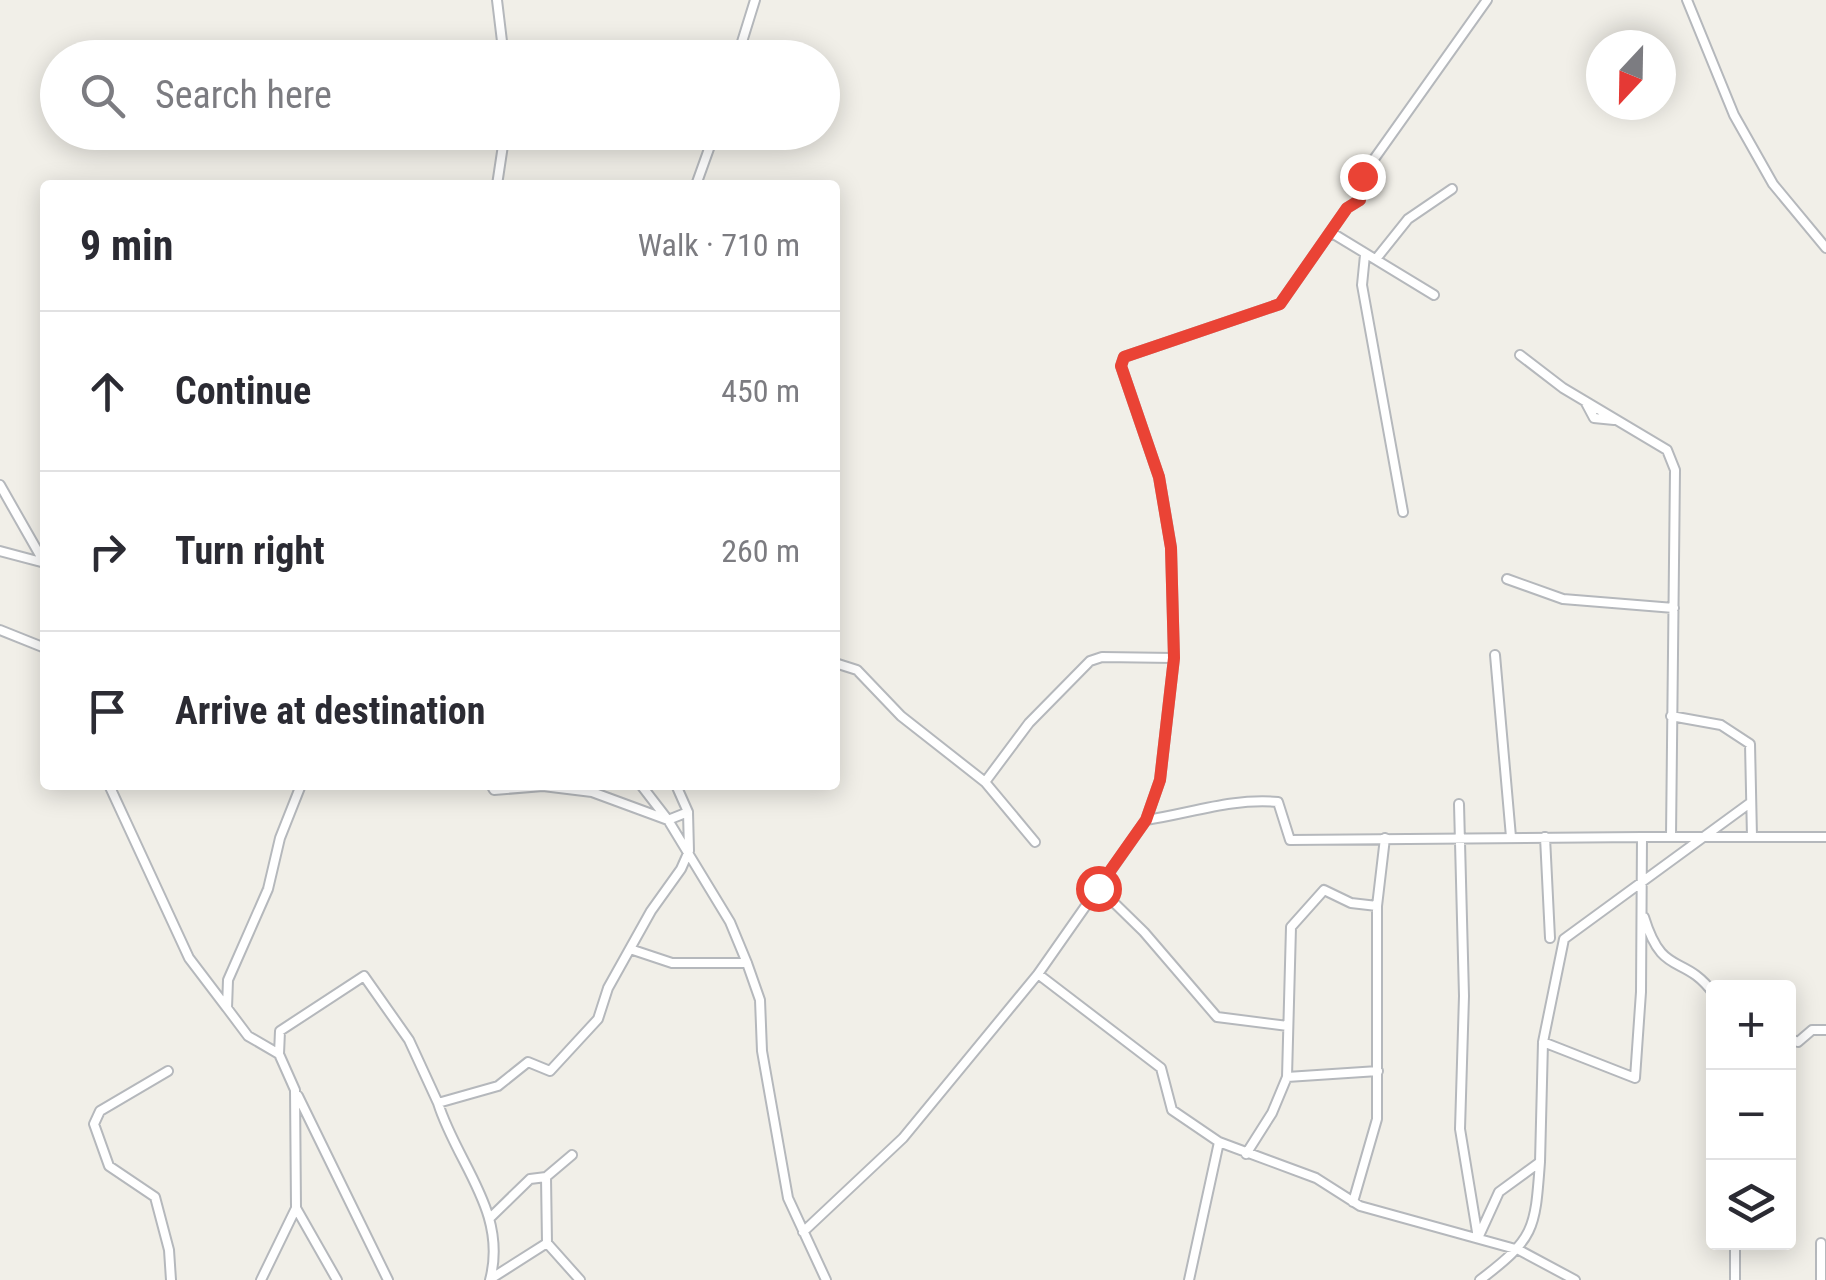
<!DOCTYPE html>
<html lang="en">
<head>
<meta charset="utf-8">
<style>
	:root { --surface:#fff; --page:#f7f7f7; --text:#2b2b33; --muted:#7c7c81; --line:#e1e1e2 }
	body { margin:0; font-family:"Roboto Condensed",sans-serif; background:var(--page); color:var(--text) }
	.controls { position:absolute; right:30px; bottom:30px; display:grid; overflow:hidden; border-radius:10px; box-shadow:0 5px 25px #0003 }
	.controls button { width:90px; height:90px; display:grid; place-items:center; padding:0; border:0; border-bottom:2px solid var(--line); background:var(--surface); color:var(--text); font:50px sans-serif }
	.compass { position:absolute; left:1586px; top:30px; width:90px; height:90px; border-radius:50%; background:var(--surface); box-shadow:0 5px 25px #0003; rotate:202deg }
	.stop { position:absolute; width:30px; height:30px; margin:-22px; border:8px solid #ea4335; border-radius:50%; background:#fff }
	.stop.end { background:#ea4335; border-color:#fff; box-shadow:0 2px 10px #0008 }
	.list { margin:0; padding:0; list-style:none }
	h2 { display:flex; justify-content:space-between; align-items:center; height:130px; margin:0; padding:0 40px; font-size:42px }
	h2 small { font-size:32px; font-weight:400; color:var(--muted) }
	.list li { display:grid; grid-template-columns:65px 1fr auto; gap:30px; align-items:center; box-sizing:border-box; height:160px; padding:0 40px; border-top:2px solid var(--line) }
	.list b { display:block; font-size:38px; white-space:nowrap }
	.list em { font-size:32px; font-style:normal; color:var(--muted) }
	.icon { flex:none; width:55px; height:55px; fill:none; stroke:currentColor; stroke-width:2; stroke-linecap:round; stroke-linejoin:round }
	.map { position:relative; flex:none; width:1826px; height:1280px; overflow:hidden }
	.search { position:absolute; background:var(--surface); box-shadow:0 5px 25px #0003; left:40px; top:40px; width:800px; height:110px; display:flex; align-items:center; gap:25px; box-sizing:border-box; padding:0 35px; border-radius:55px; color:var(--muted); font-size:38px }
	.panel { position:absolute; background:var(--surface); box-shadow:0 5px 25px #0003; left:40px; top:180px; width:800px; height:610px; border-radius:10px }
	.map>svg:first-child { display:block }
</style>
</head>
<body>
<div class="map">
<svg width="1826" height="1280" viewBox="0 0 1826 1280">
	<rect width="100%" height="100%" fill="#f1efe8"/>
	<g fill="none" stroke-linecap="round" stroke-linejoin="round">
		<defs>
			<path id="street" d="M497,0L504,58
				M1687,0L1734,115L1773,184L1826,248
				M737,58L755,0
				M497,185L505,132
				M696,185L715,132
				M1332,233L1434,295
				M1365,255L1362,285L1403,512
				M1376,259L1408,219L1452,189
				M1520,355L1563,388L1667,450L1675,470L1671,837
				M1586,403L1594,418L1614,420
				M0,485L45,564
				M0,551L45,563
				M1507,579L1563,599L1674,608
				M0,630L45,648
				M1495,655L1511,837
				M835,663L857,670L901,716L985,782L1035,842
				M1671,716L1721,725L1750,744L1752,837H1826
				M985,782L1029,723L1090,661L1102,657L1174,658
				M109,785L189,958L227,1008
				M301,785L280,838L268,889L228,980L227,1008L248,1036L279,1054L295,1090L296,1208L337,1280
				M491,785L494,790L543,786L592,792L668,820L730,922L747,963L760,1000L762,1051L788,1198L826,1280
				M641,785L668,820L688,812
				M1459,804L1464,996L1460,1129L1478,1238
				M1146,820C1192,813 1231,798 1278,802L1290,840L1642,837L1641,992L1635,1078L1543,1042
				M1545,837L1550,938
				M1642,837H1752
				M1099,888L1144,932L1217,1017L1288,1026
				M1644,917C1663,979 1683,952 1714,994
				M630,949L672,963H747
				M1038,974L1146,820L1160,780L1174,658L1171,547L1159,477L1121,366L1124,357L1280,304L1347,208L1360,200L1362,176L1487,0
				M1788,1038L1798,1042L1812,1030H1826
				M279,1054L280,1031L364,976L409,1040L438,1103L498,1086L528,1062L550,1071L598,1019L608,988L651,911L681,869L689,851L688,812L676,785
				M168,1071L100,1111L94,1124L109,1166L155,1197L169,1250L171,1280
				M1287,1077L1378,1071
				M298,1096L388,1280
				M438,1103C457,1164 508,1212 490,1280
				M1246,1154L1272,1113L1287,1077L1291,927L1324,890L1351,903L1377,906
				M546,1177L547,1243
				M1353,1202L1377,1119V906L1385,838
				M491,1217L530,1179L546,1177L572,1155
				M803,1232L903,1138L1038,974L1161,1068L1172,1110L1219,1142L1316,1178L1360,1206L1519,1250L1575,1280
				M1478,1238L1499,1192L1540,1162L1543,1042L1564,939L1750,803
				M1735,1242V1280
				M492,1278L547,1243L580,1280
				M261,1280L296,1208
				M1189,1280L1219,1142
				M1480,1280C1535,1238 1535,1230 1540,1162
				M1821,1280V1243"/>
		</defs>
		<use href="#street" stroke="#b5b8bc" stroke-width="12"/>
		<use href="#street" stroke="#fff" stroke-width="8"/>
	</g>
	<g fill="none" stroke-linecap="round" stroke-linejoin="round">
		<path stroke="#ea4335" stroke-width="12" d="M1098,888L1146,820L1160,780L1174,658L1171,548L1159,477L1121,366L1124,357L1280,304L1347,208L1360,200L1362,176"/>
	</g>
</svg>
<div class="controls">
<button>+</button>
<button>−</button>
<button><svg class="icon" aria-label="layers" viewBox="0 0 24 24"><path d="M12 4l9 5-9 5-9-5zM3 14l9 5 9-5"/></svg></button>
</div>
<svg class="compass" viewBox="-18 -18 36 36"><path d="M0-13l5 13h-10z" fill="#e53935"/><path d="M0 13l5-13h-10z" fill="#7c7c81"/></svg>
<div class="stop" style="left:1098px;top:888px"></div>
<div class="stop end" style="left:1362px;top:176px"></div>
<div class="search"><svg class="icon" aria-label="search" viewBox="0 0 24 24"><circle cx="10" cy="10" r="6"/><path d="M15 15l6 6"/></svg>Search here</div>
<section class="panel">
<h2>9 min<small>Walk · 710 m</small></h2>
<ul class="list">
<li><svg class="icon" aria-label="ahead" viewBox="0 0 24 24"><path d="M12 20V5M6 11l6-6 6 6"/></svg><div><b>Continue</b></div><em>450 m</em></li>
<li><svg class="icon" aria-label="right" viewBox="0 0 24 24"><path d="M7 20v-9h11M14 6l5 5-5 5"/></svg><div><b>Turn right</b></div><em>260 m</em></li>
<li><svg class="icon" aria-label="arrive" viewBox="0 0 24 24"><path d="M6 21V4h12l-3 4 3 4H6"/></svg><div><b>Arrive at destination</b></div></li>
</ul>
</section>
</div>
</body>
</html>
